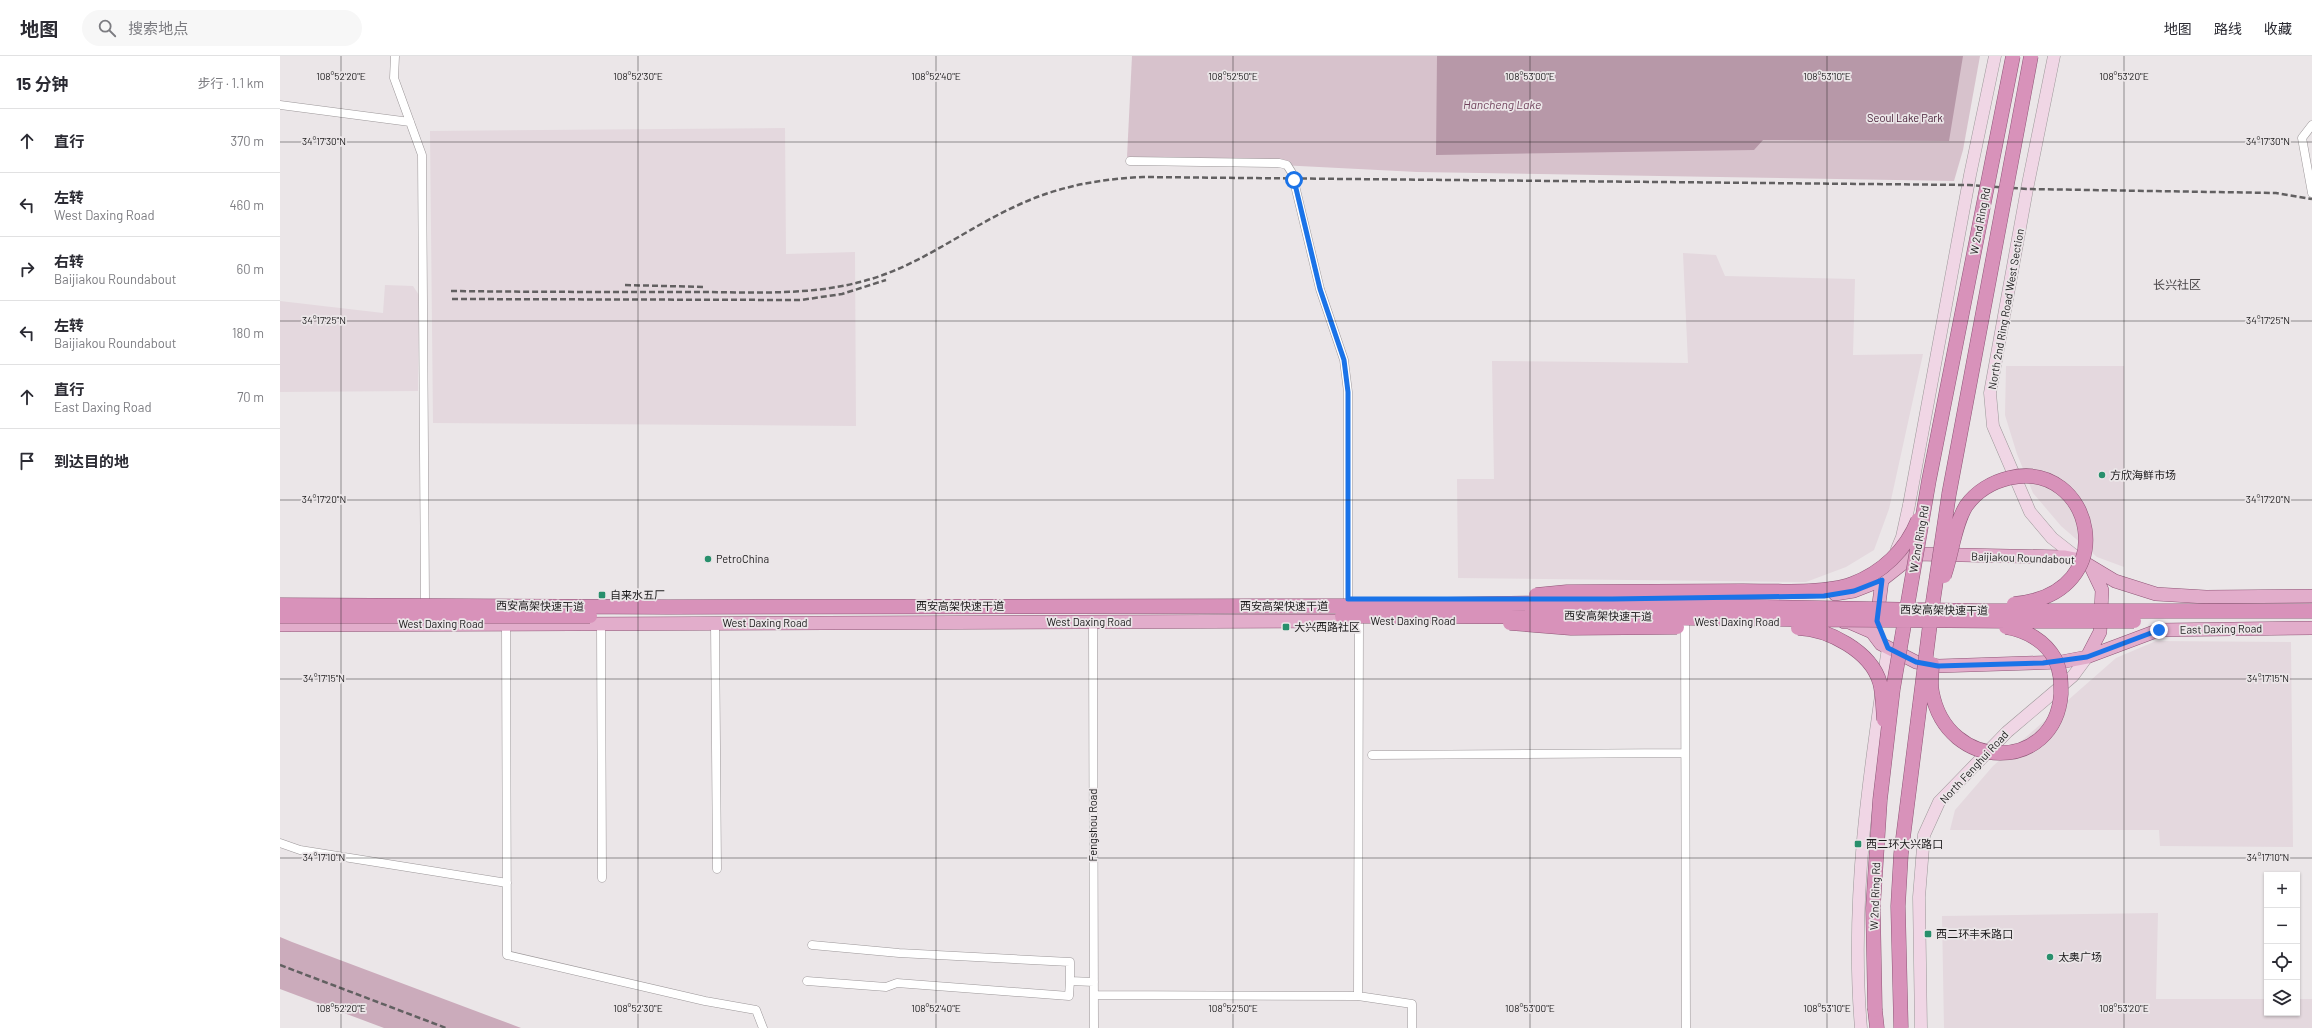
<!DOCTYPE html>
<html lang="zh">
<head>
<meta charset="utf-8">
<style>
	:root { --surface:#fff; --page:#f7f7f7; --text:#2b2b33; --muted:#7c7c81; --line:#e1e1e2 }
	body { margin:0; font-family:Barlow,"Noto Sans SC",sans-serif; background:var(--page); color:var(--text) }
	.controls { position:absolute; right:12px; bottom:12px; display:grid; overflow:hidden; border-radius:0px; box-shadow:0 1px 3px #0004 }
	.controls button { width:36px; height:36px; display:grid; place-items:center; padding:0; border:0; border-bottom:1px solid var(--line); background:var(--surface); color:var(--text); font:20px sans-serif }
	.stop { position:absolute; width:12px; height:12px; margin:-9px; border:3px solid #1a73e8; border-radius:50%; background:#fff }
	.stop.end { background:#1a73e8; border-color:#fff; box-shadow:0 1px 4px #0008 }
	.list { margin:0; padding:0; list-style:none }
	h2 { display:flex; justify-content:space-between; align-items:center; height:52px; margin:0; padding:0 16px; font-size:17px }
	h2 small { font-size:13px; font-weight:400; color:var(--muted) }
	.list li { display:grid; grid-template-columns:26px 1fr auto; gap:12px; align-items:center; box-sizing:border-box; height:64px; padding:0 16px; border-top:1px solid var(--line) }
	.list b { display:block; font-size:15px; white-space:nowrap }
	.list p { margin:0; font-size:13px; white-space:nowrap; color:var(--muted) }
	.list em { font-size:13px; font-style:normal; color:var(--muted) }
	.icon { flex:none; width:22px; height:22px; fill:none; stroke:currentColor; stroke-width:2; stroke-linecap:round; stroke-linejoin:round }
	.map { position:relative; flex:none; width:2032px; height:972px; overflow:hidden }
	header { display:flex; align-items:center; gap:24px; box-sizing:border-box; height:56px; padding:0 20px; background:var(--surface); border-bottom:1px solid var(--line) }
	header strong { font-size:19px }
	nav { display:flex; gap:22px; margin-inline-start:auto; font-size:14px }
	.search { width:280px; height:36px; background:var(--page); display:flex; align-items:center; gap:10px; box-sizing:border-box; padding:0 14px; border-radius:22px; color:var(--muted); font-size:15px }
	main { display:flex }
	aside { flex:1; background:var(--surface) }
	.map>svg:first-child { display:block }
</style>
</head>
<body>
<header>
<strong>地图</strong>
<div class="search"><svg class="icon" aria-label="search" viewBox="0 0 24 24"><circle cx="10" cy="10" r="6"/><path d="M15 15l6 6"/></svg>搜索地点</div>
<nav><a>地图</a><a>路线</a><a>收藏</a></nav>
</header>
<main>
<aside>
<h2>15 分钟<small>步行 · 1.1 km</small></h2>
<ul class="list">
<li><svg class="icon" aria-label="ahead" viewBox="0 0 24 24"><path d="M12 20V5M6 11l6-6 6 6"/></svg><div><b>直行</b></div><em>370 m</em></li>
<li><svg class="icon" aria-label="left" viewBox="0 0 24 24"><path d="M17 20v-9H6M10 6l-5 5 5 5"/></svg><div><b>左转</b><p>West Daxing Road</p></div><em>460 m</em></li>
<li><svg class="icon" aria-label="right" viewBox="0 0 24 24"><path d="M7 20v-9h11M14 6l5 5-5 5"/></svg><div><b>右转</b><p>Baijiakou Roundabout</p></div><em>60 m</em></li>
<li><svg class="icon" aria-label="left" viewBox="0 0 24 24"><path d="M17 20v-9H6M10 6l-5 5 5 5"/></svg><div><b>左转</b><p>Baijiakou Roundabout</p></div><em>180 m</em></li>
<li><svg class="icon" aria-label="ahead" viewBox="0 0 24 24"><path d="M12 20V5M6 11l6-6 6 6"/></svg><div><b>直行</b><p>East Daxing Road</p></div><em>70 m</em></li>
<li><svg class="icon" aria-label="arrive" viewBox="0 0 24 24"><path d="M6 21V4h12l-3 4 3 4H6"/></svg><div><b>到达目的地</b></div></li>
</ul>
</aside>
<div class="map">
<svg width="2032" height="972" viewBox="0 0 2032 972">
	<rect width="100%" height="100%" fill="#ebe6e8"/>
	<path fill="#e4d8de" d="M505,72L506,198L575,196L576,370L153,367L150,75Z
		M1403,197L1436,199L1445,220L1575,223L1573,299L1643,298L1609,453L1594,494L1566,511L1526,526L1178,522L1177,423H1214L1212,305L1408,307Z
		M105,229L133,230L139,239L138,335L0,336V245L103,257Z
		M1726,310H1844V511L1817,501L1781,470L1753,437L1737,398L1725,359Z
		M1876,585L2011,586L2013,791L1880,790L1879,774H1670L1675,754L1713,710L1836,602Z
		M1878,857L1876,943H1987V957H2017V943H2032V972H1664L1662,860Z"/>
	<path fill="#d7c2cc" d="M852,0H1700L1683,94L1674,125L1137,116L847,101Z"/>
	<path fill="#cbabbb" d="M0,881L12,886L241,972H104L0,933Z"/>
	<path fill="#b798a8" d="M1157,0H1683L1669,85L1483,84L1474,94L1156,99Z"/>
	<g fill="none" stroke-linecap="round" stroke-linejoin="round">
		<defs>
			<path id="minor" d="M115,0L114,22L142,99L145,544
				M0,49L130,66
				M2032,69L2022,82L2032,137
				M850,105L999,107L1007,109L1012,117L1040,233L1064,304L1068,336V543
				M1405,565L1406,972
				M813,566L814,972
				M435,567L437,813
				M226,568L227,899L425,945L476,954L483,972
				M321,568L322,822
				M1092,699L1405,697
				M0,787L20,794L227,827
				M532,889L619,897L790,906V925
				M527,925L606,931L617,927L789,940L790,925L814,926
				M814,939L1078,940L1079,565
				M1078,940L1132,948V972"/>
			<path id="secondary" d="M1774,0L1747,133L1710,337L1713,370L1750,456L1772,482L1800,504
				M1617,493L1622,481L1629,449L1690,119L1715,0
				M1581,972C1570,844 1589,718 1608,592
				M1641,972L1639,841L1644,779L1659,746L1727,676L1793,620L1807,601"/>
			<path id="primary" d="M1555,538L1574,535L1602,524L1635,498L1785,501L1800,504L1835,525L1876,538L1926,541L2032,540
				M1597,563L1602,524
				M1564,566H1569L1592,576L1601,588L1636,606L1658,610L1781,606L1807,601L1879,574L2032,572
				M0,569L1074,565
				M1807,601L1820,576L1822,534L1812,513"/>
			<path id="trunk" d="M1595,954L1597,972"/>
		</defs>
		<use href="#minor" stroke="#9c9799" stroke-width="9"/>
		<use href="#secondary" stroke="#9c9799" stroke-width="13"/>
		<use href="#primary" stroke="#8f5677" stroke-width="14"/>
		<use href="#trunk" stroke="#8f5677" stroke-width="15"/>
		<use href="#minor" stroke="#fff" stroke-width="8"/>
		<use href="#secondary" stroke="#f0d6e5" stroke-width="12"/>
		<use href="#primary" stroke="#e2adcb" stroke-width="13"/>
		<use href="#trunk" stroke="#d892ba" stroke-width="14"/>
		<path stroke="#626061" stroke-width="2.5" stroke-dasharray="6 3" stroke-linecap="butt" d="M345,229L424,231
			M171,235C253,236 334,236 415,236C470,236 527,240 580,226C637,212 682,175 734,151C775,131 818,123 863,121L1689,129L1747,133L1996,137L2032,143
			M172,243L521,244L562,238L606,224
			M0,909L166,972"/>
		<defs>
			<path id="trunk-bridge" d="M1664,520C1672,498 1674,470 1686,450C1696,436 1712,426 1729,422C1813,402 1846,538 1734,548
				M1256,539L1287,536C1346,536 1404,535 1463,535C1492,535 1547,538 1572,528C1602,517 1626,494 1638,464
				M0,549L388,551L1073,550L1268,547L1702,555H2032
				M0,560H310
				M1062,560C1326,559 1590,566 1854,565
				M1230,567L1291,572L1397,571
				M1518,572C1548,573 1591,595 1600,627C1603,639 1603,652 1604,664
				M1652,608C1652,617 1650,627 1652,636C1667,717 1775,717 1781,638C1781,626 1781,615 1775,603C1765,585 1746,574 1726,571
				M1595,954L1593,852L1600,744L1613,633L1649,424L1733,0
				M1621,972L1618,850L1621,798L1652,552L1669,438L1751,0"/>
		</defs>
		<use href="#trunk-bridge" stroke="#8f5677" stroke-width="15" stroke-linecap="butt"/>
		<use href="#trunk-bridge" stroke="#d892ba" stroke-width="14"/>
	</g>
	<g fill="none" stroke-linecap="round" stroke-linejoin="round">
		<path stroke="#1a73e8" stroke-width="5" d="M1014,124L1040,233L1064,304L1068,336V543H1332L1544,540L1574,535L1602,524L1597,565L1608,592L1636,606L1658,610L1763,607L1807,601L1879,574"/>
	</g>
	<path fill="none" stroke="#1b1a1b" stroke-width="1" stroke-opacity="0.45" d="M61,0V972M358,0V972M656,0V972M953,0V972M1250,0V972M1547,0V972M1844,0V972M0,86H2032M0,265H2032M0,444H2032M0,623H2032M0,802H2032"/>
	<g fill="#288f6c" stroke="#ebe6e8" stroke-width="1.5">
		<circle cx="1822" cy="419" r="4"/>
		<circle cx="428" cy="503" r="4"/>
		<rect x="318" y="535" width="8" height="8" rx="2"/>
		<rect x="1002" y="567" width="8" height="8" rx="2"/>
		<rect x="1574" y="784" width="8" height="8" rx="2"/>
		<rect x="1644" y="874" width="8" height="8" rx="2"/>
		<circle cx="1770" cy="901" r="4"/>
	</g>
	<g text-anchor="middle" stroke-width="3.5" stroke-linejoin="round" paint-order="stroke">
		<g font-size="11" fill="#451b34" stroke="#ebe6e8">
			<text x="1625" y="66">Seoul Lake Park</text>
		</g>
		<g font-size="11" fill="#1b1a1b" stroke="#ebe6e8">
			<text transform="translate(1700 165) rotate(-79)" y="4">W 2nd Ring Rd</text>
			<text transform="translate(1726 253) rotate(-80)" y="4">North 2nd Ring Road West Section</text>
			<text transform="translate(1639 483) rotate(-80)" y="4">W 2nd Ring Rd</text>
			<text transform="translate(1743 502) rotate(2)" y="4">Baijiakou Roundabout</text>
			<text transform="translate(260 550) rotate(1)" y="4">西安高架快速干道</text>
			<text x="680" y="554">西安高架快速干道</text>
			<text x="1004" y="554">西安高架快速干道</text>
			<text transform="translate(1664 554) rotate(1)" y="4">西安高架快速干道</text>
			<text transform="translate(1328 560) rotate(1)" y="4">西安高架快速干道</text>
			<text x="1133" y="569">West Daxing Road</text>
			<text x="809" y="570">West Daxing Road</text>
			<text x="1457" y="570">West Daxing Road</text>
			<text x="485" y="571">West Daxing Road</text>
			<text x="161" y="572">West Daxing Road</text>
			<text transform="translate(1941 573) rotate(-1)" y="4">East Daxing Road</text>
			<text transform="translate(1694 711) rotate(-47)" y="4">North Fenghui Road</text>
			<text transform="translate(813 769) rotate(-90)" y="4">Fengshou Road</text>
			<text transform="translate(1595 840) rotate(-88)" y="4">W 2nd Ring Rd</text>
		</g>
		<g font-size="11" fill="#1b1a1b" stroke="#ebe6e8" text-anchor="start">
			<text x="1830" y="423">方欣海鲜市场</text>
			<text x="436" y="507">PetroChina</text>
			<text x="330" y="543">自来水五厂</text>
			<text x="1014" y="575">大兴西路社区</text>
			<text x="1586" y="792">西二环大兴路口</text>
			<text x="1656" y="882">西二环丰禾路口</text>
			<text x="1778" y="905">太奥广场</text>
		</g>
		<g font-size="12" font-style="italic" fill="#70425c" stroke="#ebe6e8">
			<text x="1222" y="53">Hancheng Lake</text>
		</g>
		<g font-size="12" fill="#4c484a" stroke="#ebe6e8">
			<text x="1897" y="233">长兴社区</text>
		</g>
	</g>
	<g font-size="10" text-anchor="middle" fill="#1b1a1b" stroke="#ebe6e8" stroke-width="3.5" stroke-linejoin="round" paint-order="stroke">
		<text x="61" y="24">108°52'20"E</text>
		<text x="358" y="24">108°52'30"E</text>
		<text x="656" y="24">108°52'40"E</text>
		<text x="953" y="24">108°52'50"E</text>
		<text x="1250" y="24">108°53'00"E</text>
		<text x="1547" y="24">108°53'10"E</text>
		<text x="1844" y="24">108°53'20"E</text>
		<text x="44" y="89">34°17'30"N</text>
		<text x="1988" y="89">34°17'30"N</text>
		<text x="44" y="268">34°17'25"N</text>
		<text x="1988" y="268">34°17'25"N</text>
		<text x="44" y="447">34°17'20"N</text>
		<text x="1988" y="447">34°17'20"N</text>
		<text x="44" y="626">34°17'15"N</text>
		<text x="1988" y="626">34°17'15"N</text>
		<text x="44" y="805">34°17'10"N</text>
		<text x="1988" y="805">34°17'10"N</text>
		<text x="61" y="956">108°52'20"E</text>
		<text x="358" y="956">108°52'30"E</text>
		<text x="656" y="956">108°52'40"E</text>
		<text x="953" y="956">108°52'50"E</text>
		<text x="1250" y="956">108°53'00"E</text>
		<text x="1547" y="956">108°53'10"E</text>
		<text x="1844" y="956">108°53'20"E</text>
	</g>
</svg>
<div class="controls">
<button>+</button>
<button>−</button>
<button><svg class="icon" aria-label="locate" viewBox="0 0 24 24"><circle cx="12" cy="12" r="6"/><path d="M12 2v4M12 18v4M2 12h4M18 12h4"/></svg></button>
<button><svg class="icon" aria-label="layers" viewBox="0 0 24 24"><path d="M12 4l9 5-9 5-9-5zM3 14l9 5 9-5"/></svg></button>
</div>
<div class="stop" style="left:1014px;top:124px"></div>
<div class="stop end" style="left:1879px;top:574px"></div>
</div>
</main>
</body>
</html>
